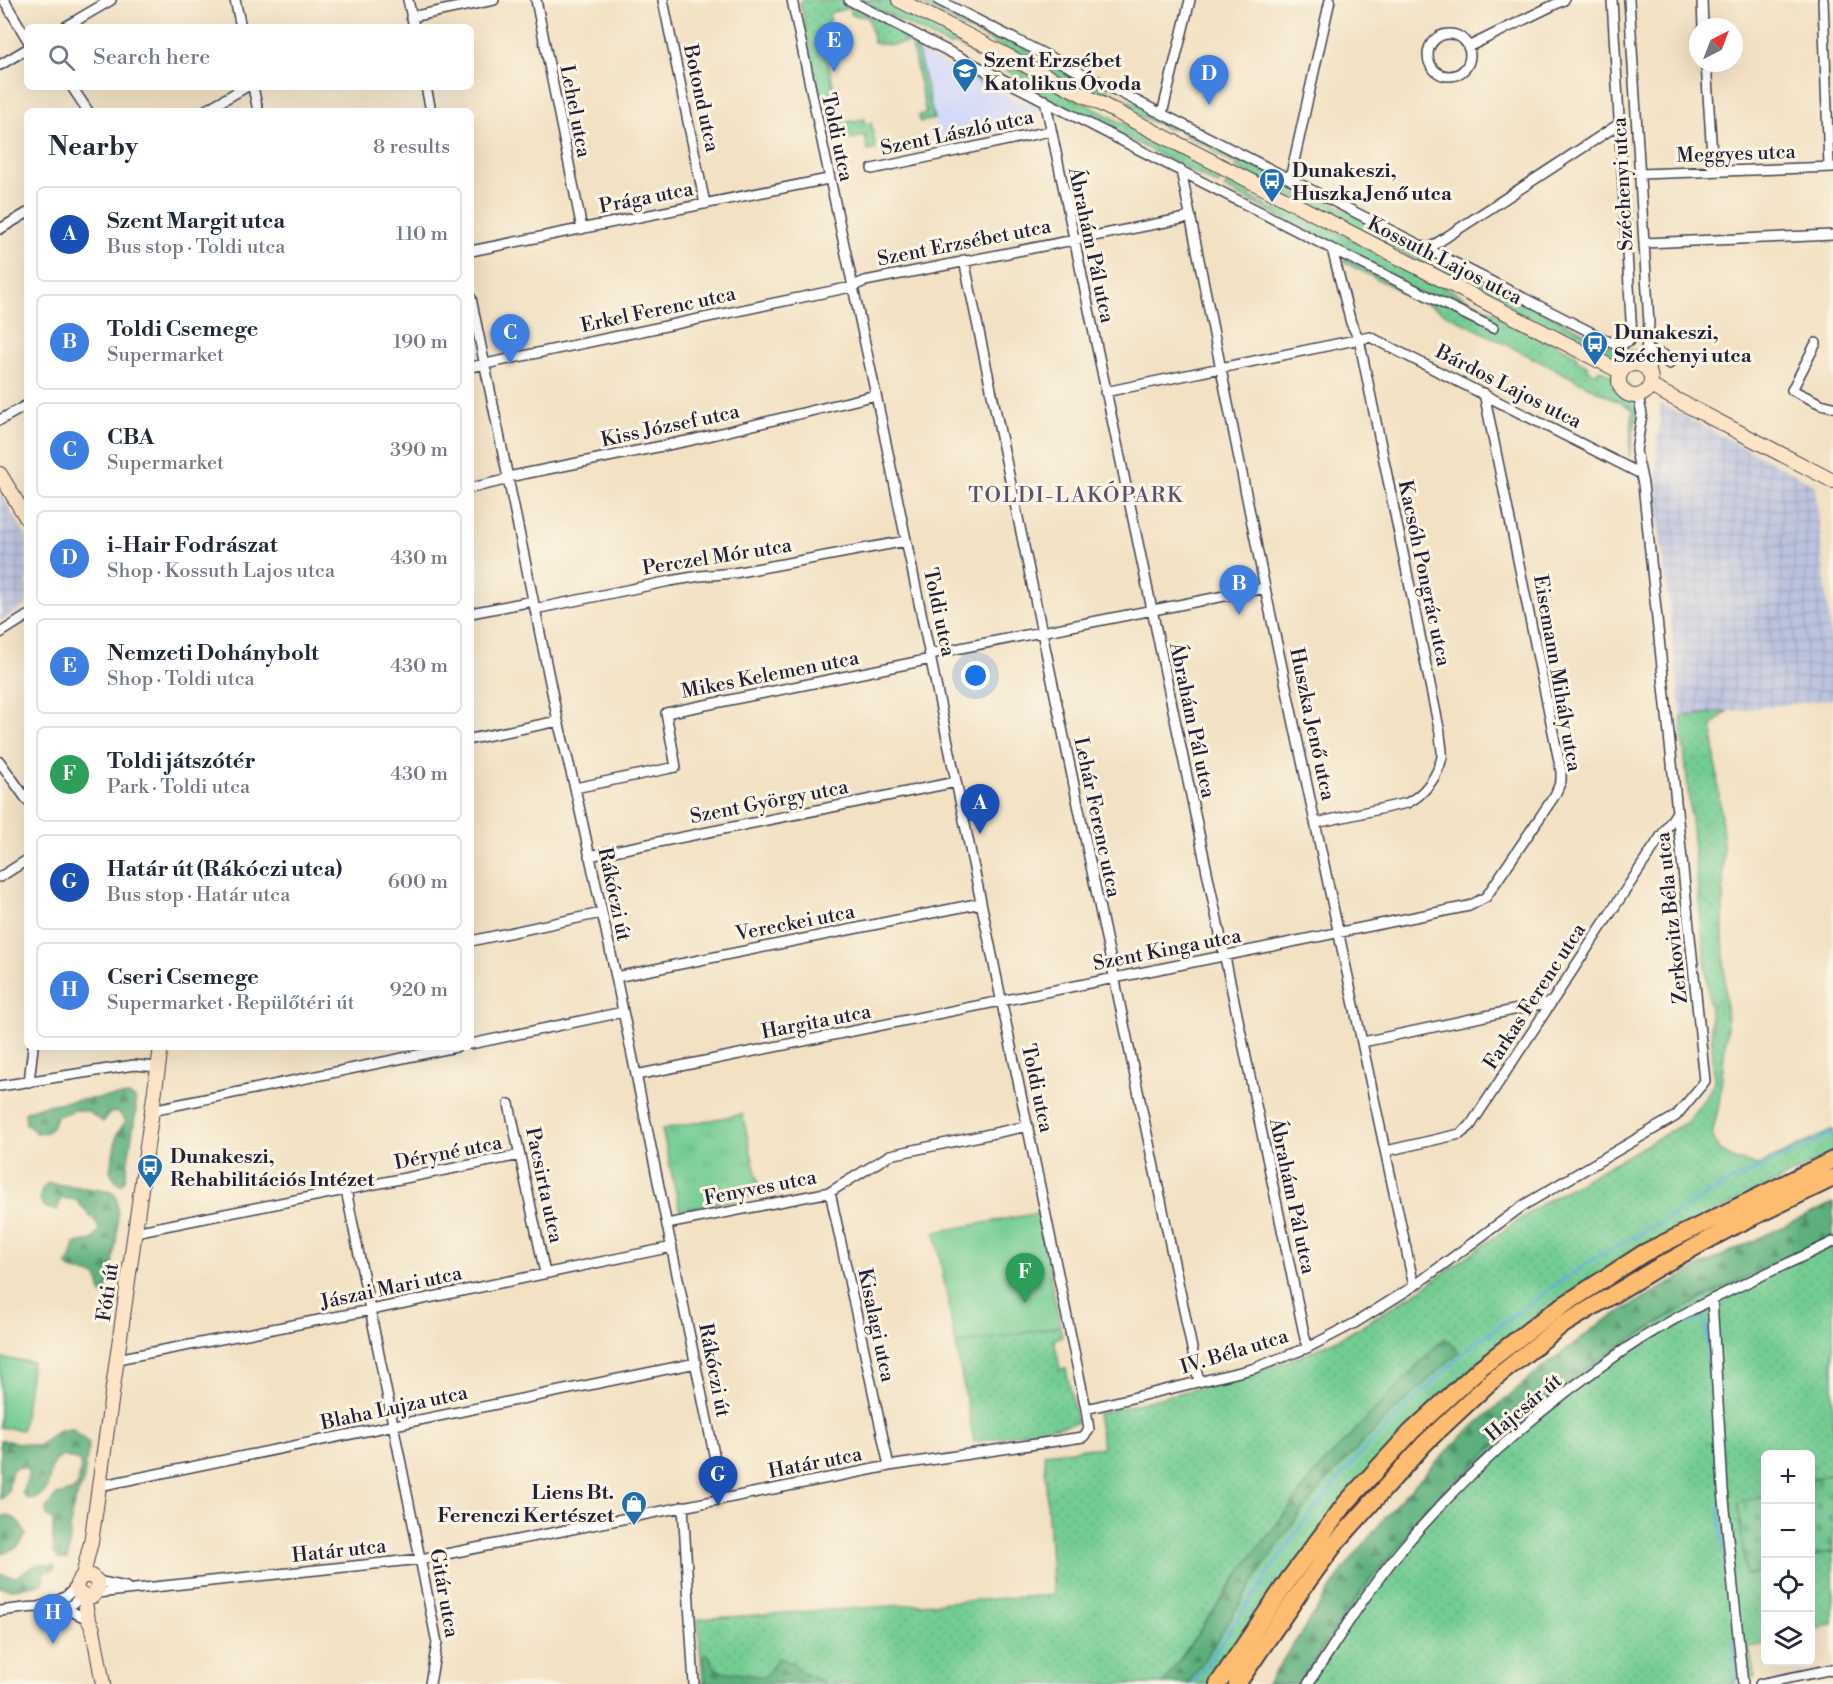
<!DOCTYPE html>
<html lang="en">
<head>
<meta charset="utf-8">
<style>
	:root { --surface:#fff; --page:#f2f2f3; --text:#1f2937; --muted:#747a83; --line:#e0e1e3; --accent:#1f6fb2 }
	body { margin:0; font-family:"Libre Bodoni",serif; background:var(--page); color:var(--text) }
	.controls { position:absolute; right:18px; bottom:18px; display:grid; overflow:hidden; border-radius:9px; box-shadow:0 6px 24px #0002 }
	.controls button { width:54px; height:54px; display:grid; place-items:center; padding:0; border:0; border-bottom:2px solid var(--line); background:var(--surface); color:var(--text); font:30px sans-serif }
	.compass { position:absolute; left:1689px; top:18px; width:54px; height:54px; border-radius:50%; background:var(--surface); box-shadow:0 6px 24px #0002; rotate:42deg }
	.you { position:absolute; left:976px; top:676px; width:21px; height:21px; margin:-15px; border:4px solid #fff; border-radius:50%; background:#1a73e8; box-shadow:0 0 0 9px #1a73e833 }
	.badge { display:grid; place-items:center; width:39px; height:39px; border-radius:50%; background:var(--accent); color:#fff; font-size:20px; font-weight:700 }
	.pin { position:absolute; translate:-50% -50px; filter:drop-shadow(0 2px 3px #0008) }
	.pin::after { content:''; position:absolute; top:32px; width:21px; height:18px; background:inherit; clip-path:polygon(0 0,100% 0,50% 100%) }
	.list { margin:0; padding:0; list-style:none }
	h2 { display:flex; justify-content:space-between; align-items:center; height:78px; margin:0; padding:0 24px; font-size:26px }
	h2 small { font-size:20px; font-weight:400; color:var(--muted) }
	.list li { display:grid; grid-template-columns:39px 1fr auto; gap:18px; align-items:center; box-sizing:border-box; height:96px; margin:0 12px 12px; padding:0 12px; border:2px solid var(--line); border-radius:9px }
	.list b { display:block; font-size:22px; white-space:nowrap }
	.list p { margin:0; font-size:20px; white-space:nowrap; color:var(--muted) }
	.list em { font-size:20px; font-style:normal; color:var(--muted) }
	.icon { flex:none; width:33px; height:33px; fill:none; stroke:currentColor; stroke-width:2; stroke-linecap:round; stroke-linejoin:round }
	.map { position:relative; flex:none; width:1833px; height:1684px; overflow:hidden }
	.search { position:absolute; background:var(--surface); box-shadow:0 6px 24px #0002; left:24px; top:24px; width:450px; height:66px; display:flex; align-items:center; gap:15px; box-sizing:border-box; padding:0 21px; border-radius:9px; color:var(--muted); font-size:22px }
	.panel { position:absolute; background:var(--surface); box-shadow:0 6px 24px #0002; left:24px; top:108px; width:450px; height:942px; border-radius:9px }
	.map>svg:first-child { display:block }
</style>
</head>
<body>
<div class="map">
<svg width="1833" height="1684" viewBox="0 0 1833 1684">
	<defs>
		<pattern id="industrial-grid" width="8" height="8" patternUnits="userSpaceOnUse" patternTransform="scale(1.5)"><rect width="8" height="8" fill="#bcc3de"/><path d="M0 4h8M4 0v8" fill="none" stroke="#a1a7bf"/></pattern>
		<pattern id="grass-dots" width="8" height="8" patternUnits="userSpaceOnUse" patternTransform="scale(1.5)"><rect width="8" height="8" fill="#72cc93"/><path d="M2 2h.1M6 6h.1" fill="none" stroke="#62af80" stroke-width="1.8" stroke-linecap="round"/></pattern>
		<pattern id="forest-firs" width="22" height="20" patternUnits="userSpaceOnUse" patternTransform="scale(1.5)"><rect width="22" height="20" fill="#5db07d"/><path d="M5 1l3.5 6h-7zM16 11l3.5 6h-7z" fill="#4c8f68"/></pattern>
		<pattern id="cemetery-stones" width="16" height="16" patternUnits="userSpaceOnUse" patternTransform="scale(1.5)"><rect width="16" height="16" fill="#72cc93"/><path d="M2 7V4a2 2 0 0 1 4 0v3zM10 15v-3a2 2 0 0 1 4 0v3z" fill="#62af80"/></pattern>
		<pattern id="park-tufts" width="24" height="20" patternUnits="userSpaceOnUse" patternTransform="scale(1.5)"><rect width="24" height="20" fill="#72cc93"/><path d="M3 7l-1-3M5 7V3M7 7l1-3M15 17l-1-3M17 17v-4M19 17l1-3" fill="none" stroke="#62af80"/></pattern>
	</defs>
	<rect width="100%" height="100%" fill="#fcf5e5"/>
	<filter id="ink" filterUnits="userSpaceOnUse"><feTurbulence type="fractalNoise" baseFrequency=".0167" numOctaves="2"/><feDisplacementMap in="SourceGraphic" scale="12" xChannelSelector="R" yChannelSelector="G"/><feConvolveMatrix kernelMatrix="1 2 1 2 8 2 1 2 1" color-interpolation-filters="sRGB"/></filter>
	<filter id="wash" filterUnits="userSpaceOnUse"><feTurbulence type="fractalNoise" baseFrequency=".008" numOctaves="4" result="noise"/><feDisplacementMap in="SourceGraphic" scale="24" xChannelSelector="R" yChannelSelector="G"/><feGaussianBlur stdDeviation="1.35" result="paint"/><feColorMatrix in="noise" values="0 0 0 0 0 0 0 0 0 0 0 0 0 0 0 0 0 1.4 0 .05"/><feComposite in="paint" operator="in"/></filter>
	<g filter="url(#wash)">
		<rect width="100%" height="100%" fill="#f2e1c3"/>
		<path fill="#d3d9f9" d="M918,51L1025,105L1029,98L1038,111L1034,121L1020,127L939,143Z"/>
		<path fill="url(#industrial-grid)" d="M1661,404L1815,485L1833,661V699L1682,717L1656,499L1657,441Z
			M0,492L27,538V604L0,621Z"/>
		<path fill="url(#grass-dots)" stroke="#4a7767" stroke-width="1.5" d="M802,0H841L926,44L918,52L934,119L920,122L919,115L926,113L911,42L891,45L874,43L868,17L852,15L849,8L829,13L831,20L825,25L832,59L828,61L841,123L864,119L865,124L871,123L876,149L868,151L865,136L834,142L829,138L800,3Z
			M859,0H886L1224,176L1218,185L1046,96L1000,66L953,43L950,46Z
			M912,0H930L1236,155L1232,163L1216,154L1209,147L1184,135V132L1172,126L1170,130L1083,90Z
			M957,61L999,82L995,91L953,69Z
			M1243,157L1612,347L1621,350L1645,351L1646,368L1640,371L1629,370L1235,167Z
			M1229,180L1251,195V197L1276,211L1279,206L1297,211L1577,355L1576,359L1588,366L1587,369L1596,374L1599,369L1628,384L1632,394L1639,404L1629,457L1633,409L1344,262L1348,252L1224,188Z
			M1727,711L1712,726L1723,836V936L1727,1027L1719,1105L1712,1135L1719,1150L1735,1160L1758,1165L1833,1130V1153L1642,1250L1409,1427L1211,1684H1188C1225,1630 1257,1572 1296,1519C1343,1457 1400,1404 1458,1352L1445,1338L1322,1465L1241,1571L1163,1684H703L698,1619L1053,1595L1044,1453L1103,1447L1097,1414L1252,1374L1309,1353L1355,1330L1420,1290L1543,1203L1687,1122L1708,1094L1714,1081L1711,1021L1681,719L1682,717Z
			M1833,1236V1473L1811,1480L1810,1454H1766L1765,1495L1738,1503L1749,1575L1765,1570V1644L1749,1648L1755,1677L1734,1680V1684H1298L1364,1587L1441,1497L1517,1424L1598,1360L1666,1318L1707,1296Z
			M1060,1326L1062,1337L1054,1339L1060,1369H1066L1077,1423L974,1442L956,1345Z
			M1833,1551V1624L1811,1631V1557Z"/>
		<path fill="url(#forest-firs)" stroke="#40695c" stroke-width="1.5" d="M128,1095L135,1098L136,1110L125,1180L121,1184L116,1182L110,1171L117,1134L126,1121L118,1112L110,1113L103,1122L87,1111L74,1110L56,1117L52,1128L45,1133H37L26,1124L25,1113C43,1101 104,1098 128,1095Z
			M48,1183L109,1191L116,1195C121,1223 113,1269 105,1295L101,1294L98,1278C88,1271 74,1274 66,1265L71,1259L75,1244C87,1237 93,1247 99,1229L96,1222L76,1200L61,1198L57,1210C39,1210 35,1194 48,1183Z
			M1833,1203V1236L1707,1296L1666,1318L1598,1360L1517,1424L1441,1497L1364,1587L1298,1684H1267L1345,1567L1396,1504L1460,1438L1533,1375L1601,1323L1698,1267Z
			M1444,1338L1459,1352C1401,1404 1343,1457 1296,1519C1257,1572 1225,1630 1188,1684H1163L1241,1571L1322,1465Z
			M65,1429H73L89,1443L83,1483L75,1501L71,1516L69,1552L67,1559H59L53,1553V1521L47,1516L46,1508L57,1495L72,1491L77,1486L81,1469L79,1461L63,1456C39,1467 61,1497 27,1499L22,1493L28,1477V1469L20,1467L12,1469L8,1492L3,1498L0,1499V1440L38,1446L57,1431Z
			M7,1515C18,1519 21,1524 26,1535C19,1546 14,1553 0,1552V1518Z
			M37,1564L54,1565L55,1569L44,1572L43,1583L13,1589L0,1588V1574L16,1577Z
			M709,1655L714,1666L720,1671L765,1677L778,1658L792,1663L805,1674L824,1682V1684H706L703,1656Z"/>
		<path fill="url(#cemetery-stones)" stroke="#4a7767" stroke-width="1.5" d="M1833,1473V1551L1811,1557V1480Z
			M1765,1495V1570L1746,1576L1738,1503Z"/>
		<path fill="url(#park-tufts)" stroke="#4a7767" stroke-width="1.5" d="M742,1114L761,1194L680,1211L662,1129Z"/>
		<path fill="#72cc93" stroke="#4a7767" stroke-width="1.5" d="M1038,1213L1060,1326L956,1345L935,1232Z
			M0,1358L32,1362L22,1430L0,1427Z"/>
		<g fill="none" stroke-linecap="round" stroke-linejoin="round">
			<path stroke="#62adda" stroke-width="3" d="M1690,1324L1699,1319L1704,1320L1706,1324L1715,1437
				M1722,1506L1719,1510L1726,1568L1729,1572
				M1734,1641L1736,1684
				M1193,1684L1303,1523L1367,1446L1470,1347L1585,1264L1694,1203L1723,1185L1833,1133"/>
		</g>
	</g>
	<g filter="url(#ink)">
		<g fill="none" stroke-linecap="round" stroke-linejoin="round">
			<defs>
				<path id="street" d="M4,0L27,39
					M235,0L241,27
					M408,0L414,27
					M536,0L582,229
					M663,0L705,204
					M849,0L1332,249L1493,328
					M938,0L1618,346L1629,341L1632,336L1612,0
					M1629,0L1649,324L1646,350L1640,365
					M1702,0L1703,27
					M1823,0L1829,167
					M411,17L494,0
					M65,27L111,0
					M1428 55a21 21 0 1 1 42 0a21 21 0 1 1-42 0Z
					M1468,47L1564,0
					M1706,63L1713,171
					M0,65L27,49
					M72,87L88,111
					M253,87L258,111
					M426,87L431,111
					M1045,100L1307,1348
					M204,111L246,87
					M1162,114L1190,0
					M872,169L1050,131
					M1181,170L1265,588L1414,1286
					M1640,174L1833,167
					M1290,179L1330,0
					M0,229L27,213
					M1644,243L1833,235
					M1428,249L1619,124
					M471,251L828,179
					M964,260L1199,1382
					M471,298L558,721L575,788L616,977L723,1498
					M1816,343L1792,390L1821,404L1833,407
					M1646,350L1664,355L1669,364
					M471,367L851,287L865,281L1191,217
					M1105,392L1370,337L1641,474
					M0,420L27,405
					M471,488L501,481L508,477L692,440L876,395
					M535,609L670,581L700,576L734,573L906,541
					M471,613L533,601
					M0,633L27,616
					M930,654L1265,588
					M471,739L558,721
					M0,762L27,800
					M575,788L676,767L666,713L931,659
					M1316,823L1407,803C1424,795 1438,776 1442,757C1443,750 1440,741 1440,733L1359,339L1351,323L1332,249
					M589,856L956,782
					M0,877L27,860
					M471,941L601,913
					M616,977L981,903
					M1363,1042L1551,1002
					M471,1044L623,1012
					M636,1075L1469,906L1486,897L1555,795L1561,781V771L1484,393
					M29,1082L33,1047
					M0,1086L134,1065L158,1067
					M509,1104L545,1273
					M152,1110L456,1047
					M1386,1151L1460,1134L1470,1126L1677,812
					M346,1190L437,1643L430,1684
					M830,1192L889,1466
					M667,1224L830,1192L890,1155L1028,1126
					M135,1232L520,1155
					M1712,1299L1723,1490L1743,1684
					M117,1359L371,1310L672,1247
					M1086,1409L1252,1369L1307,1348L1355,1323L1414,1286L1524,1205L1676,1116L1705,1081L1643,484L1636,451L1642,414L1638,396
					M99,1486L696,1363
					M683,1506L694,1684
					M97,1581L126,1587
					M97,1593L421,1559L889,1466L1083,1437L1089,1430L1086,1409L876,395L792,0
					M39,1607C57,1599 65,1602 77,1584
					M66,1609L88,1619
					M0,1611C12,1610 26,1607 39,1607C61,1608 65,1614 82,1595
					M1308,1684C1338,1639 1366,1592 1401,1550C1465,1474 1542,1406 1624,1350C1689,1306 1763,1276 1833,1242
					M1760,1684L1833,1669"/>
				<path id="secondary" d="M899,0L1621,372
					M1619 380a16 16 0 1 1 32 0a16 16 0 1 1-32 0Z
					M1650,386L1833,481
					M0,474L27,519
					M84,1576H91L97,1581L98,1589L93,1596C85,1598 75,1594 77,1584C79,1578 83,1578 84,1572C86,1562 88,1553 91,1543L161,1047
					M84,1597L88,1619L93,1629L103,1684"/>
				<path id="highway" d="M1218,1684L1289,1579L1346,1503L1411,1432L1480,1368L1550,1314L1644,1253L1833,1160
					M1237,1684L1302,1589L1335,1544L1425,1443L1489,1383L1558,1328L1655,1269L1728,1229L1833,1178"/>
			</defs>
			<use href="#street" stroke="#413f4f" stroke-width="12"/>
			<use href="#secondary" stroke="#413f4f" stroke-width="16"/>
			<use href="#highway" stroke="#413f4f" stroke-width="20"/>
			<use href="#street" stroke="#fff" stroke-width="9"/>
			<use href="#secondary" stroke="#fee4c6" stroke-width="14"/>
			<use href="#highway" stroke="#fdbc70" stroke-width="16"/>
		</g>
	</g>
	<defs>
		<symbol id="school-pin" viewBox="-11 -11 22 30"><path d="M0 17L-7.5 6A9.5 9.5 0 1 1 7.5 6Z" fill="#1f6fb2" stroke="#fcf5e5"/><path d="M0-5L7-2L0 1L-7-2ZM-4 1L0 2.5L4 1V4Q0 6-4 4Z" fill="#fff"/></symbol>
		<symbol id="bus-pin" viewBox="-11 -11 22 30"><path d="M0 17L-7.5 6A9.5 9.5 0 1 1 7.5 6Z" fill="#1f6fb2" stroke="#fcf5e5"/><path d="M-5-6H5V4H4V6H2V4H-2V6H-4V4H-5ZM-3.5-4V0h7V-4ZM-3.5 1.2v1.5H-2V1.2ZM2 1.2v1.5H3.5V1.2Z" fill="#fff"/></symbol>
		<symbol id="shop-pin" viewBox="-11 -11 22 30"><path d="M0 17L-7.5 6A9.5 9.5 0 1 1 7.5 6Z" fill="#1f6fb2" stroke="#fcf5e5"/><path d="M-5-2.5h2.3a2.7 3.5 0 0 1 5.4 0H5L5.5 6h-11ZM-1.5-2.5h3a1.5 2.3 0 0 0-3 0Z" fill="#fff"/></symbol>
	</defs>
	<g fill-rule="evenodd">
		<use href="#school-pin" x="950" y="56" width="30" height="40"/>
		<use href="#bus-pin" x="1257" y="166" width="30" height="40"/>
		<use href="#bus-pin" x="1580" y="329" width="30" height="40"/>
		<use href="#bus-pin" x="135" y="1152" width="30" height="40"/>
		<use href="#shop-pin" x="619" y="1489" width="30" height="40"/>
	</g>
	<g text-anchor="middle" stroke-width="6" stroke-linejoin="round" paint-order="stroke">
		<g font-size="20" font-weight="bold" fill="#22223b" stroke="#fcf5e5" text-anchor="start">
			<text x="984" y="67">Szent Erzsébet<tspan x="984" dy="23">Katolikus Óvoda</tspan></text>
			<text x="1292" y="177">Dunakeszi,<tspan x="1292" dy="23">Huszka Jenő utca</tspan></text>
			<text x="1614" y="339">Dunakeszi,<tspan x="1614" dy="23">Széchenyi utca</tspan></text>
			<text x="170" y="1163">Dunakeszi,<tspan x="170" dy="23">Rehabilitációs Intézet</tspan></text>
			<text x="614" y="1499" text-anchor="end">Liens Bt.<tspan x="614" dy="23">Ferenczi Kertészet</tspan></text>
		</g>
		<g font-size="20" fill="#22223b" stroke="#fcf5e5">
			<text transform="translate(702 98) rotate(78)" y="7">Botond utca</text>
			<text transform="translate(576 111) rotate(79)" y="7">Lehel utca</text>
			<text transform="translate(957 132) rotate(-12)" y="7">Szent László utca</text>
			<text transform="translate(838 137) rotate(78)" y="7">Toldi utca</text>
			<text transform="translate(1736 153) rotate(-2)" y="7">Meggyes utca</text>
			<text transform="translate(1622 184) rotate(-93)" y="7">Széchenyi utca</text>
			<text transform="translate(646 197) rotate(-11)" y="7">Prága utca</text>
			<text transform="translate(964 242) rotate(-11)" y="7">Szent Erzsébet utca</text>
			<text transform="translate(1092 245) rotate(78)" y="7">Ábrahám Pál utca</text>
			<text transform="translate(1445 260) rotate(27)" y="7">Kossuth Lajos utca</text>
			<text transform="translate(658 309) rotate(-12)" y="7">Erkel Ferenc utca</text>
			<text transform="translate(1509 386) rotate(27)" y="7">Bárdos Lajos utca</text>
			<text transform="translate(670 425) rotate(-12)" y="7">Kiss József utca</text>
			<text transform="translate(717 556) rotate(-9)" y="7">Perczel Mór utca</text>
			<text transform="translate(1425 573) rotate(78)" y="7">Kacsóh Pongrác utca</text>
			<text transform="translate(940 612) rotate(78)" y="7">Toldi utca</text>
			<text transform="translate(1558 673) rotate(80)" y="7">Eisemann Mihály utca</text>
			<text transform="translate(770 674) rotate(-11)" y="7">Mikes Kelemen utca</text>
			<text transform="translate(1193 720) rotate(78)" y="7">Ábrahám Pál utca</text>
			<text transform="translate(1313 724) rotate(78)" y="7">Huszka Jenő utca</text>
			<text transform="translate(769 801) rotate(-11)" y="7">Szent György utca</text>
			<text transform="translate(1098 817) rotate(78)" y="7">Lehár Ferenc utca</text>
			<text transform="translate(615 894) rotate(78)" y="7">Rákóczi út</text>
			<text transform="translate(1671 918) rotate(-96)" y="7">Zerkovitz Béla utca</text>
			<text transform="translate(795 922) rotate(-11)" y="7">Vereckei utca</text>
			<text transform="translate(1167 949) rotate(-11)" y="7">Szent Kinga utca</text>
			<text transform="translate(1534 996) rotate(-57)" y="7">Farkas Ferenc utca</text>
			<text transform="translate(816 1021) rotate(-11)" y="7">Hargita utca</text>
			<text transform="translate(1038 1088) rotate(78)" y="7">Toldi utca</text>
			<text transform="translate(448 1152) rotate(-11)" y="7">Déryné utca</text>
			<text transform="translate(545 1185) rotate(78)" y="7">Pacsirta utca</text>
			<text transform="translate(760 1187) rotate(-11)" y="7">Fenyves utca</text>
			<text transform="translate(1293 1196) rotate(78)" y="7">Ábrahám Pál utca</text>
			<text transform="translate(391 1287) rotate(-12)" y="7">Jászai Mari utca</text>
			<text transform="translate(107 1292) rotate(-82)" y="7">Fóti út</text>
			<text transform="translate(877 1325) rotate(78)" y="7">Kisalagi utca</text>
			<text transform="translate(1234 1351) rotate(-17)" y="7">IV. Béla utca</text>
			<text transform="translate(715 1370) rotate(79)" y="7">Rákóczi út</text>
			<text transform="translate(394 1407) rotate(-12)" y="7">Blaha Lujza utca</text>
			<text transform="translate(1523 1407) rotate(-40)" y="7">Hajcsár út</text>
			<text transform="translate(815 1462) rotate(-11)" y="7">Határ utca</text>
			<text transform="translate(339 1550) rotate(-6)" y="7">Határ utca</text>
			<text transform="translate(445 1593) rotate(80)" y="7">Gitár utca</text>
		</g>
		<g font-size="21" letter-spacing="1.5" fill="#575173" stroke="#fcf5e5">
			<text x="1076" y="502">TOLDI-LAKÓPARK</text>
		</g>
	</g>
</svg>
<div class="controls">
<button>+</button>
<button>−</button>
<button><svg class="icon" aria-label="locate" viewBox="0 0 24 24"><circle cx="12" cy="12" r="6"/><path d="M12 2v4M12 18v4M2 12h4M18 12h4"/></svg></button>
<button><svg class="icon" aria-label="layers" viewBox="0 0 24 24"><path d="M12 4l9 5-9 5-9-5zM3 14l9 5 9-5"/></svg></button>
</div>
<svg class="compass" viewBox="-18 -18 36 36"><path d="M0-13l5 13h-10z" fill="#e53935"/><path d="M0 13l5-13h-10z" fill="#747a83"/></svg>
<div class="you"></div>
<div class="pin badge" style="left:980px;top:834px;background:#1a4fb4">A</div>
<div class="pin badge" style="left:1239px;top:615px;background:#3f7fe0">B</div>
<div class="pin badge" style="left:510px;top:364px;background:#3f7fe0">C</div>
<div class="pin badge" style="left:1209px;top:105px;background:#3f7fe0">D</div>
<div class="pin badge" style="left:834px;top:72px;background:#3f7fe0">E</div>
<div class="pin badge" style="left:1025px;top:1303px;background:#2e9e5b">F</div>
<div class="pin badge" style="left:718px;top:1506px;background:#1a4fb4">G</div>
<div class="pin badge" style="left:53px;top:1644px;background:#3f7fe0">H</div>
<div class="search"><svg class="icon" aria-label="search" viewBox="0 0 24 24"><circle cx="10" cy="10" r="6"/><path d="M15 15l6 6"/></svg>Search here</div>
<section class="panel">
<h2>Nearby<small>8 results</small></h2>
<ul class="list">
<li><span class="badge" style="background:#1a4fb4">A</span><div><b>Szent Margit utca</b><p>Bus stop · Toldi utca</p></div><em>110 m</em></li>
<li><span class="badge" style="background:#3f7fe0">B</span><div><b>Toldi Csemege</b><p>Supermarket</p></div><em>190 m</em></li>
<li><span class="badge" style="background:#3f7fe0">C</span><div><b>CBA</b><p>Supermarket</p></div><em>390 m</em></li>
<li><span class="badge" style="background:#3f7fe0">D</span><div><b>i-Hair Fodrászat</b><p>Shop · Kossuth Lajos utca</p></div><em>430 m</em></li>
<li><span class="badge" style="background:#3f7fe0">E</span><div><b>Nemzeti Dohánybolt</b><p>Shop · Toldi utca</p></div><em>430 m</em></li>
<li><span class="badge" style="background:#2e9e5b">F</span><div><b>Toldi játszótér</b><p>Park · Toldi utca</p></div><em>430 m</em></li>
<li><span class="badge" style="background:#1a4fb4">G</span><div><b>Határ út (Rákóczi utca)</b><p>Bus stop · Határ utca</p></div><em>600 m</em></li>
<li><span class="badge" style="background:#3f7fe0">H</span><div><b>Cseri Csemege</b><p>Supermarket · Repülőtéri út</p></div><em>920 m</em></li>
</ul>
</section>
</div>
</body>
</html>
